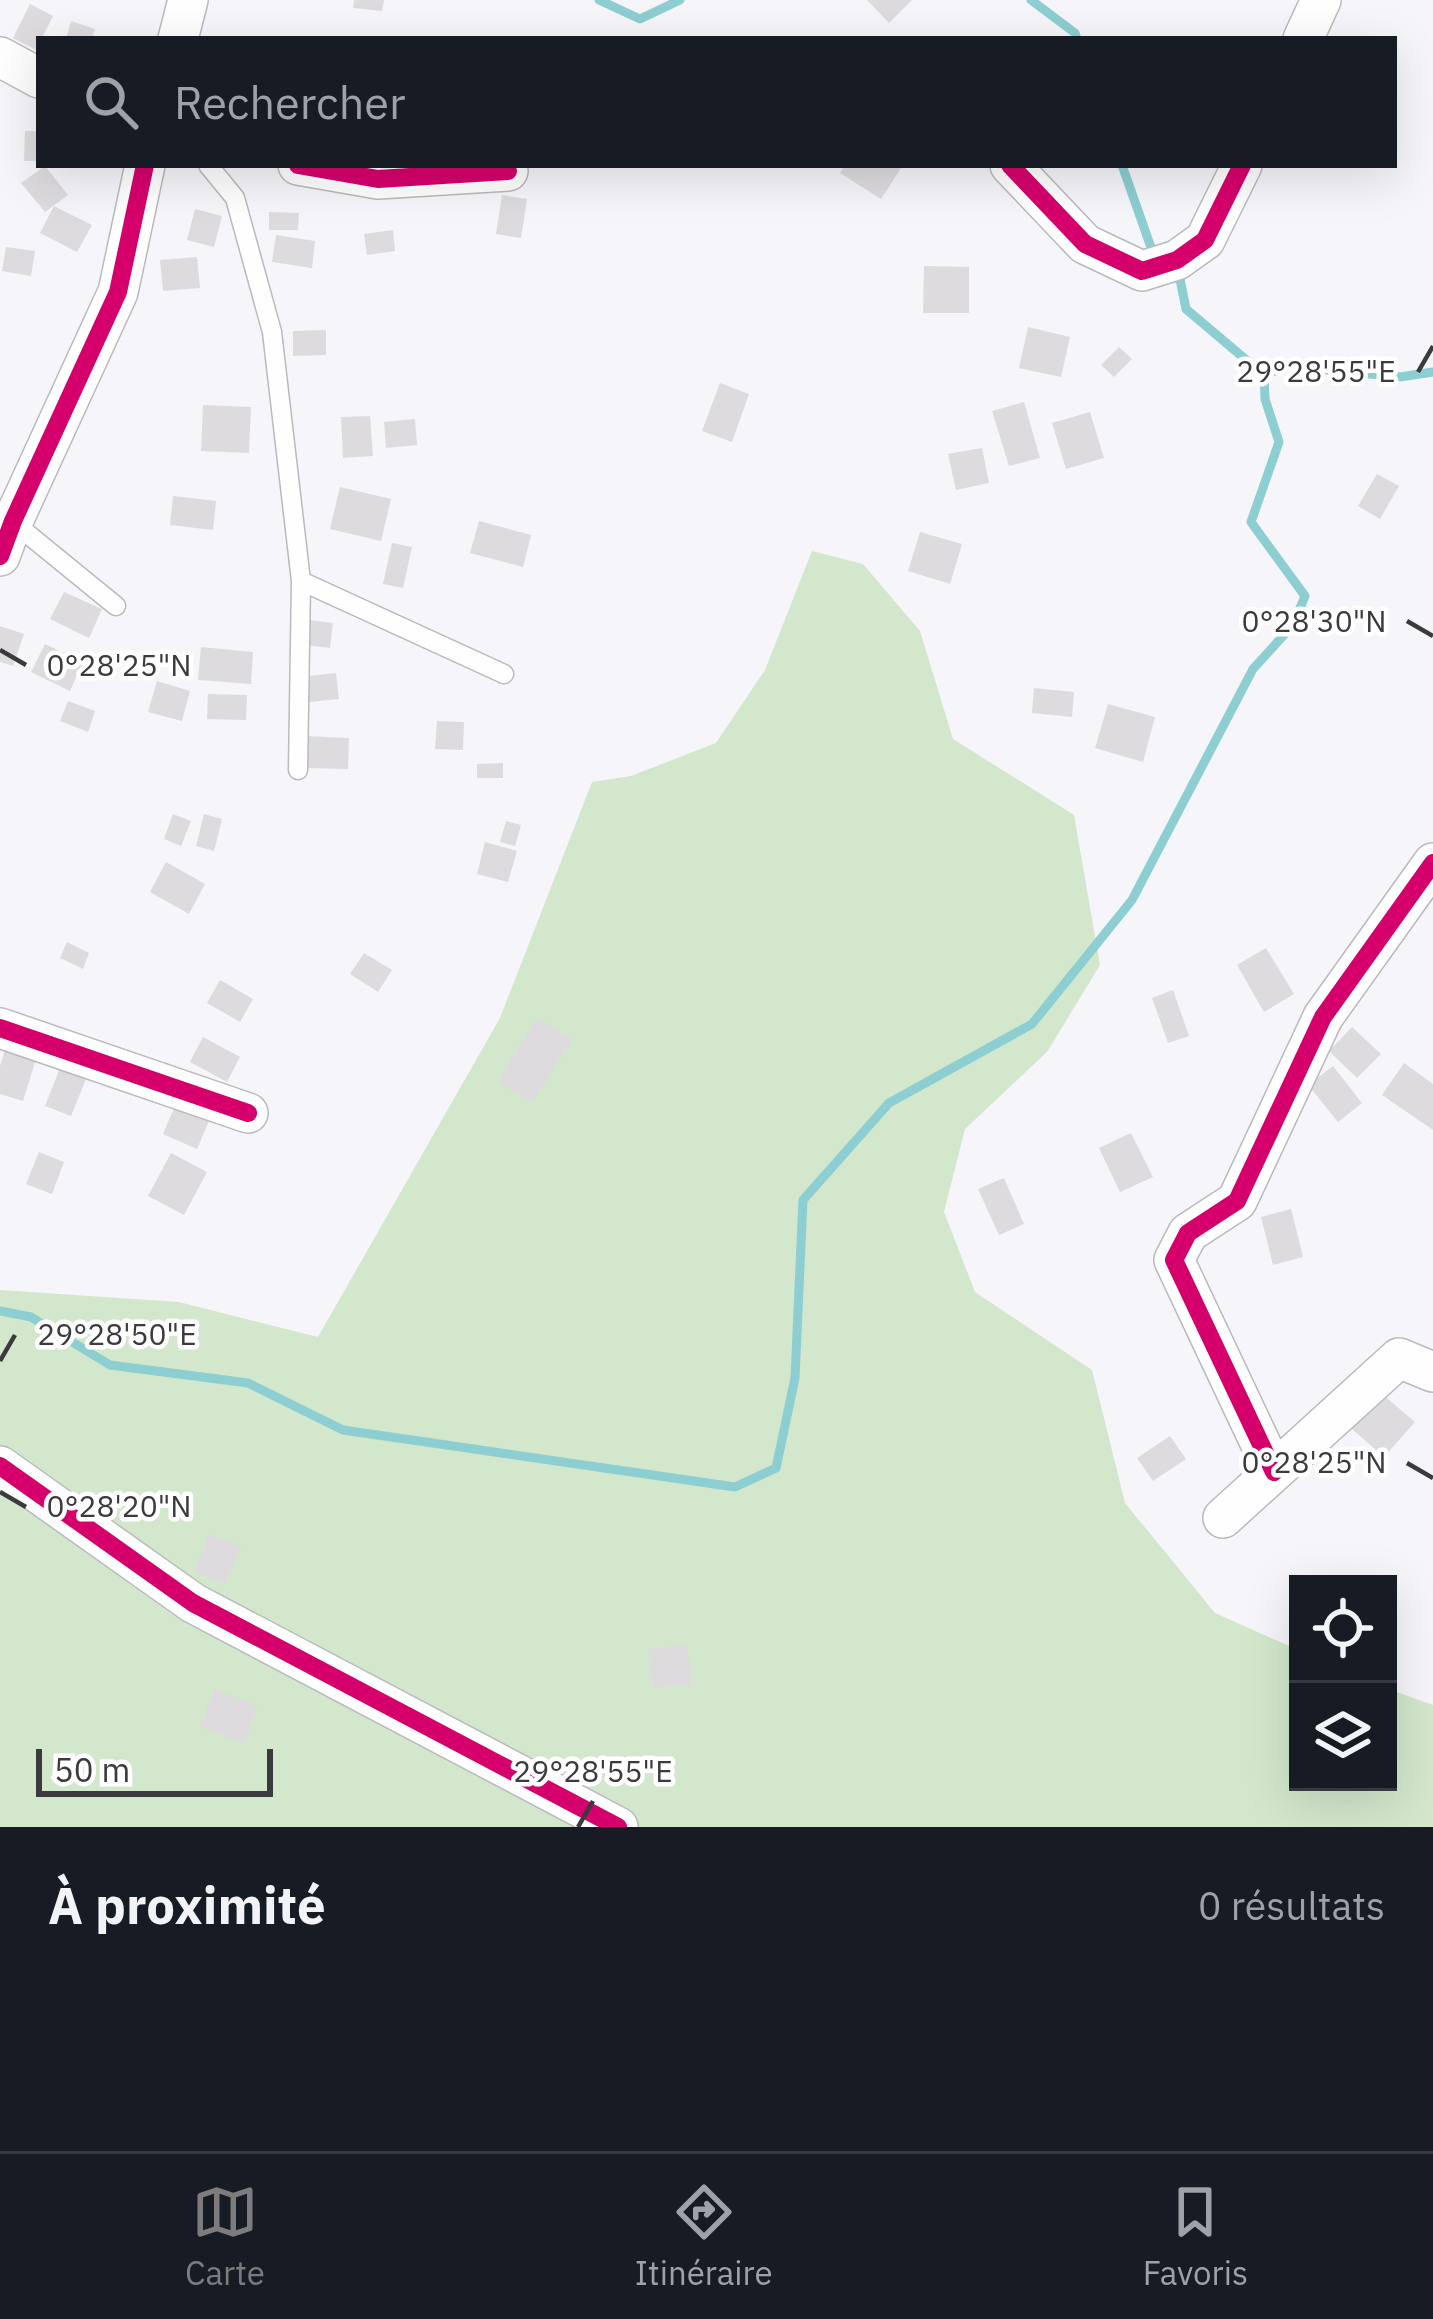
<!DOCTYPE html>
<html lang="fr">
<head>
<meta charset="utf-8">
<style>
	:root { --surface:#171b24; --page:#242831; --text:#f1f3f6; --muted:#9ea1a6; --line:#363941; --accent:#7c7c7f }
	body { margin:0; font-family:"IBM Plex Sans",sans-serif; background:var(--page); color:var(--text) }
	.controls { position:absolute; right:36px; bottom:36px; display:grid; overflow:hidden; border-radius:0px; box-shadow:0 12px 48px #0002 }
	.controls button { width:108px; height:108px; display:grid; place-items:center; padding:0; border:0; border-bottom:3px solid var(--line); background:var(--surface); color:var(--text); font:60px sans-serif }
	.scale { position:absolute; left:36px; bottom:30px; width:237px; box-sizing:border-box; padding-left:12px; border:6px solid #3b3b3d; border-top:0; font-size:33px; line-height:42px; white-space:nowrap; color:#3b3b3d; -webkit-text-stroke:9px #fff; paint-order:stroke }
	.list { margin:0; padding:0; list-style:none }
	h2 { display:flex; justify-content:space-between; align-items:center; height:156px; margin:0; padding:0 48px; font-size:51px }
	h2 small { font-size:39px; font-weight:400; color:var(--muted) }
	.icon { flex:none; width:66px; height:66px; fill:none; stroke:currentColor; stroke-width:2; stroke-linecap:round; stroke-linejoin:round }
	.map { position:relative; flex:none; width:1433px; height:1827px; overflow:hidden }
	.search { position:absolute; background:var(--surface); box-shadow:0 12px 48px #0002; left:36px; right:36px; top:36px; height:132px; display:flex; align-items:center; gap:30px; box-sizing:border-box; padding:0 42px; border-radius:0px; color:var(--muted); font-size:45px }
	.sheet { height:324px; background:var(--surface) }
	nav { display:flex; justify-content:space-around; align-items:center; box-sizing:border-box; height:168px; border-top:3px solid var(--line); background:var(--surface); font-size:33px; color:var(--muted) }
	nav a { display:grid; justify-items:center; gap:6px }
	nav .on { color:var(--accent) }
	.map>svg:first-child { display:block }
</style>
</head>
<body>
<div class="map">
<svg width="1433" height="1827" viewBox="0 0 1433 1827">
	<rect width="100%" height="100%" fill="#f5f5fa"/>
	<path fill="#d2e7cc" d="M812,551L863,564L920,631L953,739L1074,815L1100,965L1047,1052L965,1129L944,1212L975,1292L1092,1370L1125,1503L1215,1613L1298,1650V1782H1388V1689L1433,1705V1827H0V1290L179,1302L318,1337L500,1018L592,782L631,776L716,743L765,670Z"/>
	<g fill="none" stroke-linecap="round" stroke-linejoin="round">
		<path stroke="#8cced1" stroke-width="9" d="M599,0L640,19L680,0
			M1031,0L1075,33L1077,39
			M1122,165L1154,256
			M1169,277L1180,279L1186,309L1264,375
			M0,1311L31,1317L110,1365L248,1383L343,1430L735,1487L776,1468L795,1378L803,1200L889,1103L1032,1024L1132,900L1253,669L1293,625L1305,596L1251,522L1279,442L1265,399L1264,375L1288,366L1400,377L1433,372"/>
	</g>
	<path fill="#dddbdd" d="M354,0H384L382,11L353,8Z
		M867,0H912L889,23Z
		M30,4L53,16L36,50L13,38Z
		M71,21L95,29L92,39H66Z
		M25,131H39V161H24Z
		M845,165H903L881,199L840,173Z
		M45,166L68,195L45,212L21,183Z
		M502,195L527,199L521,238L496,234Z
		M54,206L92,225L77,252L40,233Z
		M195,209L222,216L214,247L187,240Z
		M269,212L299,213L298,230H269Z
		M393,230L395,251L367,255L364,234Z
		M276,235L315,241L312,268L272,262Z
		M6,247L35,251L31,276L2,271Z
		M197,257L200,288L163,291L160,260Z
		M924,266L969,267V313H923Z
		M1028,327L1070,337L1061,377L1019,368Z
		M326,330V355L293,356V331Z
		M1119,347L1132,359L1114,377L1101,365Z
		M720,383L749,394L732,442L702,431Z
		M1024,402L1040,458L1009,466L992,411Z
		M203,405L251,407L249,453L201,451Z
		M1090,412L1104,458L1066,469L1052,423Z
		M370,416L373,456L343,458L341,417Z
		M415,419L417,445L386,448L384,422Z
		M982,448L989,483L956,490L948,454Z
		M1377,474L1399,486L1380,519L1358,506Z
		M340,487L391,499L381,541L330,529Z
		M173,496L216,501L213,530L170,525Z
		M479,521L531,535L523,567L470,553Z
		M920,532L962,544L950,584L908,571Z
		M392,543L412,547L403,588L383,584Z
		M64,592L102,609L89,638L50,619Z
		M301,619L333,623L330,648L298,644Z
		M0,626L24,634L13,666L0,662Z
		M45,644L83,662L70,691L31,672Z
		M201,647L253,652L251,684L198,680Z
		M336,673L339,699L300,703L297,677Z
		M157,681L190,691L182,721L148,712Z
		M1034,688L1074,692L1072,717L1032,713Z
		M208,694L247,695L246,720L207,719Z
		M68,701L95,711L88,732L60,721Z
		M1108,704L1155,717L1143,762L1095,748Z
		M437,721L464,722L463,750L435,749Z
		M305,736L349,738L348,769L304,768Z
		M503,763V778H477V764Z
		M173,814L191,821L181,846L164,839Z
		M204,814L222,819L214,851L196,846Z
		M506,821L521,825L515,846L500,842Z
		M485,842L517,851L508,882L477,874Z
		M166,862L205,884L189,914L150,892Z
		M67,942L89,953L83,969L60,958Z
		M1266,948L1294,994L1264,1012L1237,965Z
		M364,953L392,970L378,992L350,974Z
		M220,980L253,999L240,1022L207,1003Z
		M1173,990L1189,1036L1168,1043L1152,998Z
		M537,1018L572,1039L532,1102L498,1081Z
		M1352,1027L1381,1054L1357,1078L1329,1051Z
		M203,1037L240,1057L227,1082L190,1062Z
		M6,1046L37,1056L23,1101L0,1094V1066Z
		M62,1063L88,1074L71,1116L45,1106Z
		M1404,1063L1433,1084V1130L1382,1095Z
		M1333,1066L1362,1103L1338,1122L1308,1085Z
		M177,1101L211,1116L197,1149L163,1134Z
		M1131,1133L1153,1177L1120,1192L1099,1148Z
		M39,1152L64,1162L52,1194L26,1184Z
		M171,1153L207,1172L184,1215L148,1196Z
		M1004,1178L1024,1224L999,1235L978,1189Z
		M1291,1209L1303,1257L1273,1265L1261,1217Z
		M1382,1394L1415,1422L1384,1457L1352,1429Z
		M1170,1436L1186,1459L1153,1481L1137,1458Z
		M209,1534L241,1546L226,1584L194,1572Z
		M687,1645L692,1684L653,1688L648,1650Z
		M214,1689L258,1706L244,1743L200,1727Z"/>
	<g fill="none" stroke-linecap="round" stroke-linejoin="round">
		<defs>
			<path id="service" d="M208,165L235,198L272,332L301,581L298,770
				M13,522L116,606
				M301,581L504,674"/>
			<path id="minor" d="M178,39L188,0
				M1303,39L1321,0
				M0,57L39,78
				M298,165L378,179L508,171
				M1010,165L1085,244L1142,271L1177,260L1205,240L1242,165
				M0,556L13,521L118,292L145,165
				M0,1028L248,1113
				M0,1466L193,1603L618,1827
				M1274,1472L1174,1260L1188,1233L1237,1201L1323,1017L1433,863
				M1223,1518L1399,1358L1433,1372"/>
		</defs>
		<use href="#service" stroke="#bababe" stroke-width="21"/>
		<use href="#minor" stroke="#bababe" stroke-width="42"/>
		<use href="#service" stroke="#fefefe" stroke-width="18"/>
		<use href="#minor" stroke="#fefefe" stroke-width="39"/>
		<defs>
			<path id="cycleway" d="M298,165L378,179L508,171
				M1010,165L1085,244L1142,271L1177,260L1205,240L1242,165
				M0,556L13,521L118,292L145,165
				M0,1028L248,1113
				M0,1466L193,1603L618,1827
				M1274,1472L1174,1260L1188,1233L1237,1201L1323,1017L1433,863"/>
		</defs>
		<use href="#cycleway" stroke="#fff" stroke-width="26"/>
		<use href="#cycleway" stroke="#d6006c" stroke-width="18"/>
	</g>
	<path fill="none" stroke="#3b3b3d" stroke-width="4.5" d="M1418,372L1433,346M1407,621L1433,636M0,650L26,665M0,1361L15,1335M1407,1463L1433,1478M0,1492L26,1507M578,1827L593,1801"/>
	<g font-size="30" text-anchor="middle" fill="#3b3b3d" stroke="#fff" stroke-width="9" stroke-linejoin="round" paint-order="stroke">
		<text x="1316" y="382">29°28'55"E</text>
		<text x="1314" y="632">0°28'30"N</text>
		<text x="119" y="676">0°28'25"N</text>
		<text x="117" y="1345">29°28'50"E</text>
		<text x="1314" y="1473">0°28'25"N</text>
		<text x="119" y="1517">0°28'20"N</text>
		<text x="593" y="1782">29°28'55"E</text>
	</g>
</svg>
<div class="controls">
<button><svg class="icon" aria-label="locate" viewBox="0 0 24 24"><circle cx="12" cy="12" r="6"/><path d="M12 2v4M12 18v4M2 12h4M18 12h4"/></svg></button>
<button><svg class="icon" aria-label="layers" viewBox="0 0 24 24"><path d="M12 4l9 5-9 5-9-5zM3 14l9 5 9-5"/></svg></button>
</div>
<div class="scale">50 m</div>
<div class="search"><svg class="icon" aria-label="search" viewBox="0 0 24 24"><circle cx="10" cy="10" r="6"/><path d="M15 15l6 6"/></svg>Rechercher</div>
</div>
<section class="sheet">
<h2>À proximité<small>0 résultats</small></h2>
<ul class="list">
</ul>
</section>
<nav>
<a class="on"><svg class="icon" aria-label="map" viewBox="0 0 24 24"><path d="M3 6l6-2 6 2 6-2v14l-6 2-6-2-6 2zM9 4v14M15 6v14"/></svg>Carte</a>
<a><svg class="icon" aria-label="directions" viewBox="0 0 24 24"><path d="M12 3l9 9-9 9-9-9zM9 14v-3h6M13 9l2 2-2 2"/></svg>Itinéraire</a>
<a><svg class="icon" aria-label="saved" viewBox="0 0 24 24"><path d="M7 4h10v16l-5-4-5 4z"/></svg>Favoris</a>
</nav>
</body>
</html>
